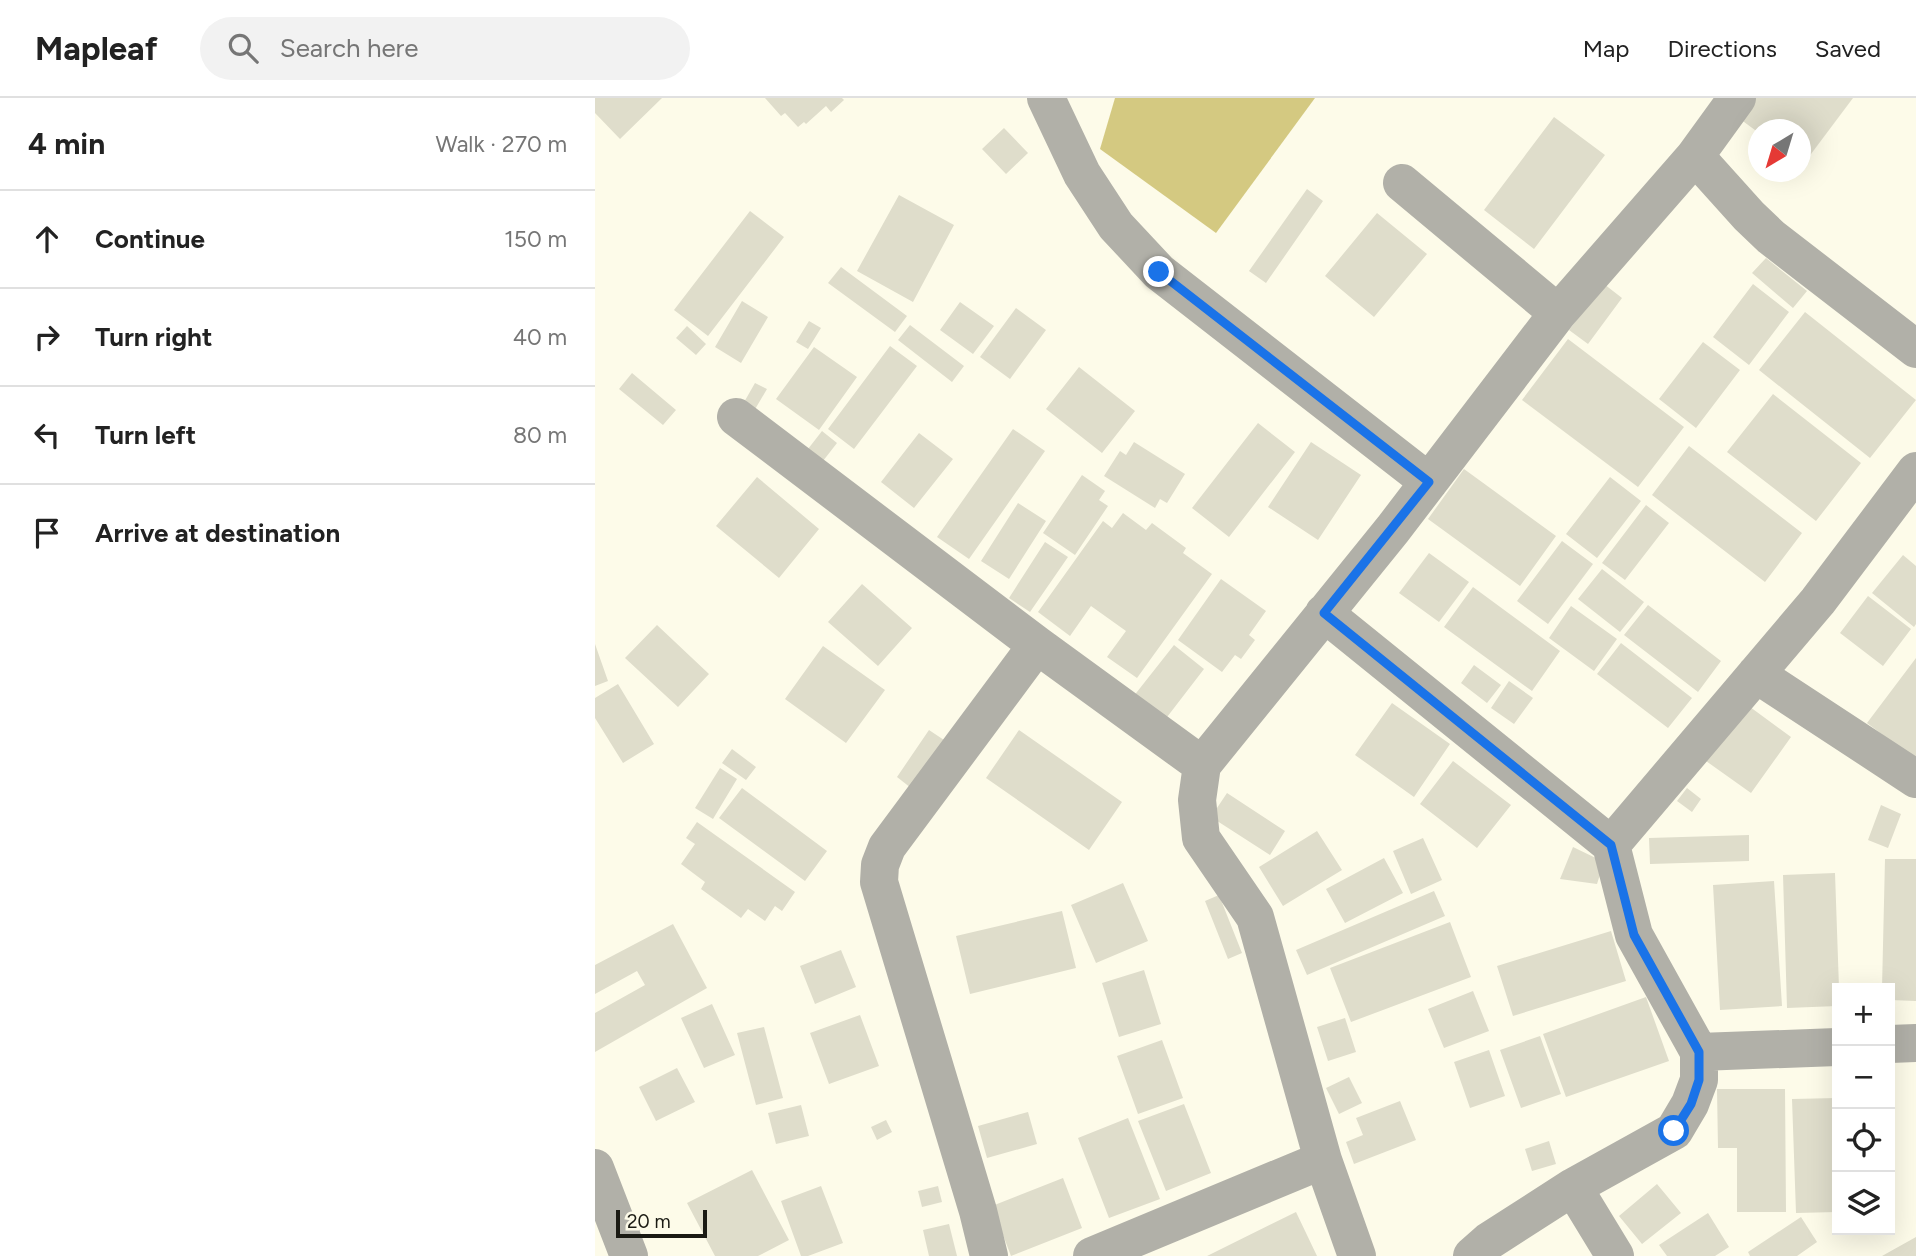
<!DOCTYPE html>
<html lang="en">
<head>
<meta charset="utf-8">
<style>
	:root { --surface:#fff; --page:#f2f2f2; --text:#222; --muted:#767676; --line:#e0e0e0 }
	body { margin:0; font-family:Figtree,sans-serif; background:var(--page); color:var(--text) }
	.controls { position:absolute; right:21px; bottom:21px; display:grid; overflow:hidden; border-radius:0px; box-shadow:0 7px 28px #0002 }
	.controls button { width:63px; height:63px; display:grid; place-items:center; padding:0; border:0; border-bottom:2px solid var(--line); background:var(--surface); color:var(--text); font:35px sans-serif }
	.compass { position:absolute; left:1153px; top:21px; width:63px; height:63px; border-radius:50%; background:var(--surface); box-shadow:0 7px 28px #0002; rotate:218deg }
	.scale { position:absolute; left:21px; bottom:18px; width:91px; box-sizing:border-box; padding-left:7px; border:4px solid #1a1a13; border-top:0; font-size:19px; line-height:24px; white-space:nowrap; color:#1a1a13; -webkit-text-stroke:5px #fdfbe9; paint-order:stroke }
	.stop { position:absolute; width:21px; height:21px; margin:-16px; border:5px solid #1a73e8; border-radius:50%; background:#fff }
	.stop.end { background:#1a73e8; border-color:#fff; box-shadow:0 2px 7px #0008 }
	.list { margin:0; padding:0; list-style:none }
	h2 { display:flex; justify-content:space-between; align-items:center; height:91px; margin:0; padding:0 28px; font-size:30px }
	h2 small { font-size:23px; font-weight:400; color:var(--muted) }
	.list li { display:grid; grid-template-columns:46px 1fr auto; gap:21px; align-items:center; box-sizing:border-box; height:98px; padding:0 28px; border-top:2px solid var(--line) }
	.list b { display:block; font-size:26px; white-space:nowrap }
	.list em { font-size:23px; font-style:normal; color:var(--muted) }
	.icon { flex:none; width:38px; height:38px; fill:none; stroke:currentColor; stroke-width:2; stroke-linecap:round; stroke-linejoin:round }
	.map { position:relative; flex:none; width:1321px; height:1158px; overflow:hidden }
	header { display:flex; align-items:center; gap:42px; box-sizing:border-box; height:98px; padding:0 35px; background:var(--surface); border-bottom:2px solid var(--line) }
	header strong { font-size:33px }
	nav { display:flex; gap:38px; margin-inline-start:auto; font-size:24px }
	.search { width:490px; height:63px; background:var(--page); display:flex; align-items:center; gap:18px; box-sizing:border-box; padding:0 24px; border-radius:38px; color:var(--muted); font-size:26px }
	main { display:flex }
	aside { flex:1; background:var(--surface) }
	.map>svg:first-child { display:block }
</style>
</head>
<body>
<header>
<strong>Mapleaf</strong>
<div class="search"><svg class="icon" aria-label="search" viewBox="0 0 24 24"><circle cx="10" cy="10" r="6"/><path d="M15 15l6 6"/></svg>Search here</div>
<nav><a>Map</a><a>Directions</a><a>Saved</a></nav>
</header>
<main>
<aside>
<h2>4 min<small>Walk · 270 m</small></h2>
<ul class="list">
<li><svg class="icon" aria-label="ahead" viewBox="0 0 24 24"><path d="M12 20V5M6 11l6-6 6 6"/></svg><div><b>Continue</b></div><em>150 m</em></li>
<li><svg class="icon" aria-label="right" viewBox="0 0 24 24"><path d="M7 20v-9h11M14 6l5 5-5 5"/></svg><div><b>Turn right</b></div><em>40 m</em></li>
<li><svg class="icon" aria-label="left" viewBox="0 0 24 24"><path d="M17 20v-9H6M10 6l-5 5 5 5"/></svg><div><b>Turn left</b></div><em>80 m</em></li>
<li><svg class="icon" aria-label="arrive" viewBox="0 0 24 24"><path d="M6 21V4h12l-3 4 3 4H6"/></svg><div><b>Arrive at destination</b></div></li>
</ul>
</aside>
<div class="map">
<svg width="1321" height="1158" viewBox="0 0 1321 1158">
	<rect width="100%" height="100%" fill="#fdfbe9"/>
	<path fill="#d4c981" d="M520,0H720L621,135L505,51Z"/>
	<path fill="#dfddcb" d="M0,0H67L25,41L0,15Z
		M170,0H247L249,2L236,14L231,8L211,26L209,24L203,29L190,15L186,18Z
		M1160,0H1258L1207,68L1206,32H1164V35L1145,21Z
		M959,19L1010,57L939,151L889,112Z
		M409,30L433,55L411,76L387,51Z
		M712,91L728,103L671,185L654,173Z
		M304,97L359,127L318,204L262,173Z
		M155,113L189,139L113,238L79,212Z
		M782,115L832,156L779,219L730,178Z
		M1171,160L1212,193L1198,210L1157,175Z
		M246,169L312,218L300,234L233,185Z
		M1009,186L1027,200L993,246L974,232Z
		M1158,186L1194,214L1154,267L1118,239Z
		M147,203L173,219L146,265L120,249Z
		M365,204L399,228L378,256L345,232Z
		M421,210L451,232L415,281L385,259Z
		M1210,214L1321,302L1275,360L1164,272Z
		M214,223L226,230L213,251L201,244Z
		M315,227L369,268L357,284L303,242Z
		M92,228L111,246L101,257L81,240Z
		M973,241L1089,329L1043,389L927,302Z
		M1108,244L1145,272L1101,330L1064,301Z
		M295,248L322,268L259,351L233,331Z
		M219,249L262,279L224,332L181,301Z
		M484,269L540,313L507,355L451,311Z
		M37,275L81,312L68,327L24,291Z
		M160,285L172,291L159,313L148,306Z
		M1178,296L1266,365L1221,423L1132,354Z
		M663,325L700,354L634,439L597,410Z
		M418,331L450,353L374,461L342,439Z
		M227,333L242,345L228,363L213,351Z
		M324,335L358,361L319,410L286,384Z
		M539,344L590,376L572,405L565,401L560,410L509,378L525,353L531,357Z
		M716,344L766,377L723,442L673,409Z
		M1094,348L1207,435L1170,484L1057,397Z
		M869,371L961,438L925,488L833,421Z
		M487,377L510,393L504,402L513,408L480,457L448,435Z
		M162,379L224,431L184,480L121,428Z
		M1015,379L1046,403L1002,460L971,436Z
		M423,405L451,423L414,481L386,463Z
		M1051,407L1074,425L1030,482L1007,465Z
		M528,415L551,432L557,425L591,450L588,455L617,476L542,580L512,559L531,533L496,508L475,538L443,514L508,423L517,430Z
		M967,443L998,466L953,526L922,503Z
		M450,444L473,459L435,514L414,500Z
		M834,455L874,484L844,524L804,495Z
		M1308,457L1321,468V526L1319,529L1277,495Z
		M1007,471L1049,504L1025,534L983,501Z
		M626,481L671,513L654,537L660,542L646,561L640,557L627,574L583,542Z
		M267,486L317,530L283,568L233,524Z
		M878,489L965,553L937,593L849,529Z
		M1273,498L1316,531L1288,568L1245,535Z
		M1053,507L1126,563L1103,594L1029,537Z
		M976,508L1022,541L999,573L954,540Z
		M62,527L114,576L83,609L30,560Z
		M1026,545L1097,600L1073,630L1002,576Z
		M0,546L13,583L0,588Z
		M579,547L609,571L569,623L538,599Z
		M228,548L290,592L251,645L190,601Z
		M1321,560V662L1272,625Z
		M879,567L906,587L892,605L866,585Z
		M914,583L938,600L919,626L896,610Z
		M23,586L59,646L28,665L0,620V600Z
		M797,605L855,646L819,699L760,657Z
		M1151,606L1196,639L1156,695L1111,663Z
		M334,632L349,642L316,690L302,679Z
		M424,632L527,704L494,752L391,680Z
		M137,651L161,669L151,682L127,665Z
		M858,663L916,707L882,750L825,706Z
		M125,670L142,681L118,721L100,710Z
		M147,690L232,753L210,783L124,720Z
		M1092,690L1106,701L1097,714L1082,703Z
		M632,695L690,733L675,757L616,719Z
		M1286,707L1306,716L1293,750L1273,742Z
		M102,724L200,794L187,813L180,808L170,823L153,811L146,820L106,791L110,784L86,766L100,746L91,740Z
		M722,733L747,772L688,808L664,769Z
		M1154,737V763L1055,766L1054,740Z
		M828,740L847,782L816,796L798,753Z
		M978,749L1009,764L1002,786L965,781Z
		M789,760L808,795L750,825L731,791Z
		M1290,761H1321V903L1295,902V890H1287Z
		M1240,775L1244,890L1242,908L1192,910L1188,777Z
		M1179,783L1187,908L1125,912L1118,787Z
		M528,785L553,843L501,865L476,807Z
		M839,793L850,818L712,877L701,852Z
		M624,797L647,855L633,861L610,803Z
		M467,813L481,870L375,896L361,838Z
		M855,824L876,879L756,924L735,870Z
		M78,826L112,890L0,954V915L50,887L42,873L0,896V867Z
		M1016,833L1031,883L918,918L902,868Z
		M246,852L261,889L220,906L205,868Z
		M549,872L566,926L524,939L507,885Z
		M878,893L894,933L849,950L833,911Z
		M1051,899L1074,963L971,999L948,936Z
		M117,906L140,957L109,970L86,920Z
		M265,917L284,968L234,986L215,935Z
		M750,920L761,954L733,963L722,929Z
		M169,929L188,1000L161,1007L142,935Z
		M945,938L966,996L926,1010L905,952Z
		M567,942L588,1000L543,1016L522,958Z
		M894,952L910,998L875,1010L859,964Z
		M82,970L100,1004L61,1023L44,989Z
		M754,979L767,1005L744,1016L731,990Z
		M1122,991H1190L1191,1114H1142V1050H1123Z
		M1242,1000V1114L1201,1115L1197,1001Z
		M805,1003L821,1042L759,1066L751,1044L768,1037L761,1020Z
		M589,1006L616,1075L571,1093L543,1023Z
		M206,1007L214,1038L181,1046L173,1015Z
		M433,1014L442,1046L392,1060L383,1028Z
		M533,1020L565,1101L514,1120L483,1040Z
		M291,1022L297,1034L282,1042L276,1029Z
		M954,1043L961,1066L937,1073L930,1051Z
		M157,1072L194,1142L163,1158H120L92,1105Z
		M468,1080L487,1130L416,1158L397,1108Z
		M1062,1086L1086,1115L1047,1146L1024,1118Z
		M226,1088L248,1145L213,1158H206L186,1103Z
		M343,1088L347,1104L327,1109L323,1093Z
		M701,1114L722,1158H612Z
		M1113,1115L1134,1149L1120,1158H1072L1064,1147Z
		M1206,1119L1222,1144L1202,1158H1155L1153,1154Z
		M354,1126L362,1158H334L328,1132Z
		M1321,1139V1158H1287Z"/>
	<g fill="none" stroke-linecap="round" stroke-linejoin="round">
		<path stroke="#b1b0a8" stroke-width="38" d="M451,0L487,76L521,128L564,174L834,384
			M1100,58L1154,118L1176,139L1321,251
			M807,85L963,215
			M141,319L442,547L607,667L602,702L606,740L660,819L728,1062L762,1158
			M729,515L1016,747
			M1161,576L1321,681
			M607,667L798,431L963,215L1100,58L1142,0
			M1295,946L1321,945
			M1104,954L1242,949
			M0,1070L34,1158
			M978,1089L1020,1158
			M394,1158L383,1113L284,784L285,767L292,749L442,547
			M497,1158L728,1062
			M877,1158L894,1143L978,1089L1079,1033L1095,1006L1104,982V954L1039,837L1016,747L1223,503L1321,373"/>
	</g>
	<g fill="none" stroke-linecap="round" stroke-linejoin="round">
		<path stroke="#1a73e8" stroke-width="9" d="M564,174L834,384L729,515L1016,747L1039,837L1104,954V982L1096,1006L1079,1033"/>
	</g>
</svg>
<div class="controls">
<button>+</button>
<button>−</button>
<button><svg class="icon" aria-label="locate" viewBox="0 0 24 24"><circle cx="12" cy="12" r="6"/><path d="M12 2v4M12 18v4M2 12h4M18 12h4"/></svg></button>
<button><svg class="icon" aria-label="layers" viewBox="0 0 24 24"><path d="M12 4l9 5-9 5-9-5zM3 14l9 5 9-5"/></svg></button>
</div>
<svg class="compass" viewBox="-18 -18 36 36"><path d="M0-13l5 13h-10z" fill="#e53935"/><path d="M0 13l5-13h-10z" fill="#767676"/></svg>
<div class="scale">20 m</div>
<div class="stop" style="left:1079px;top:1033px"></div>
<div class="stop end" style="left:564px;top:174px"></div>
</div>
</main>
</body>
</html>
